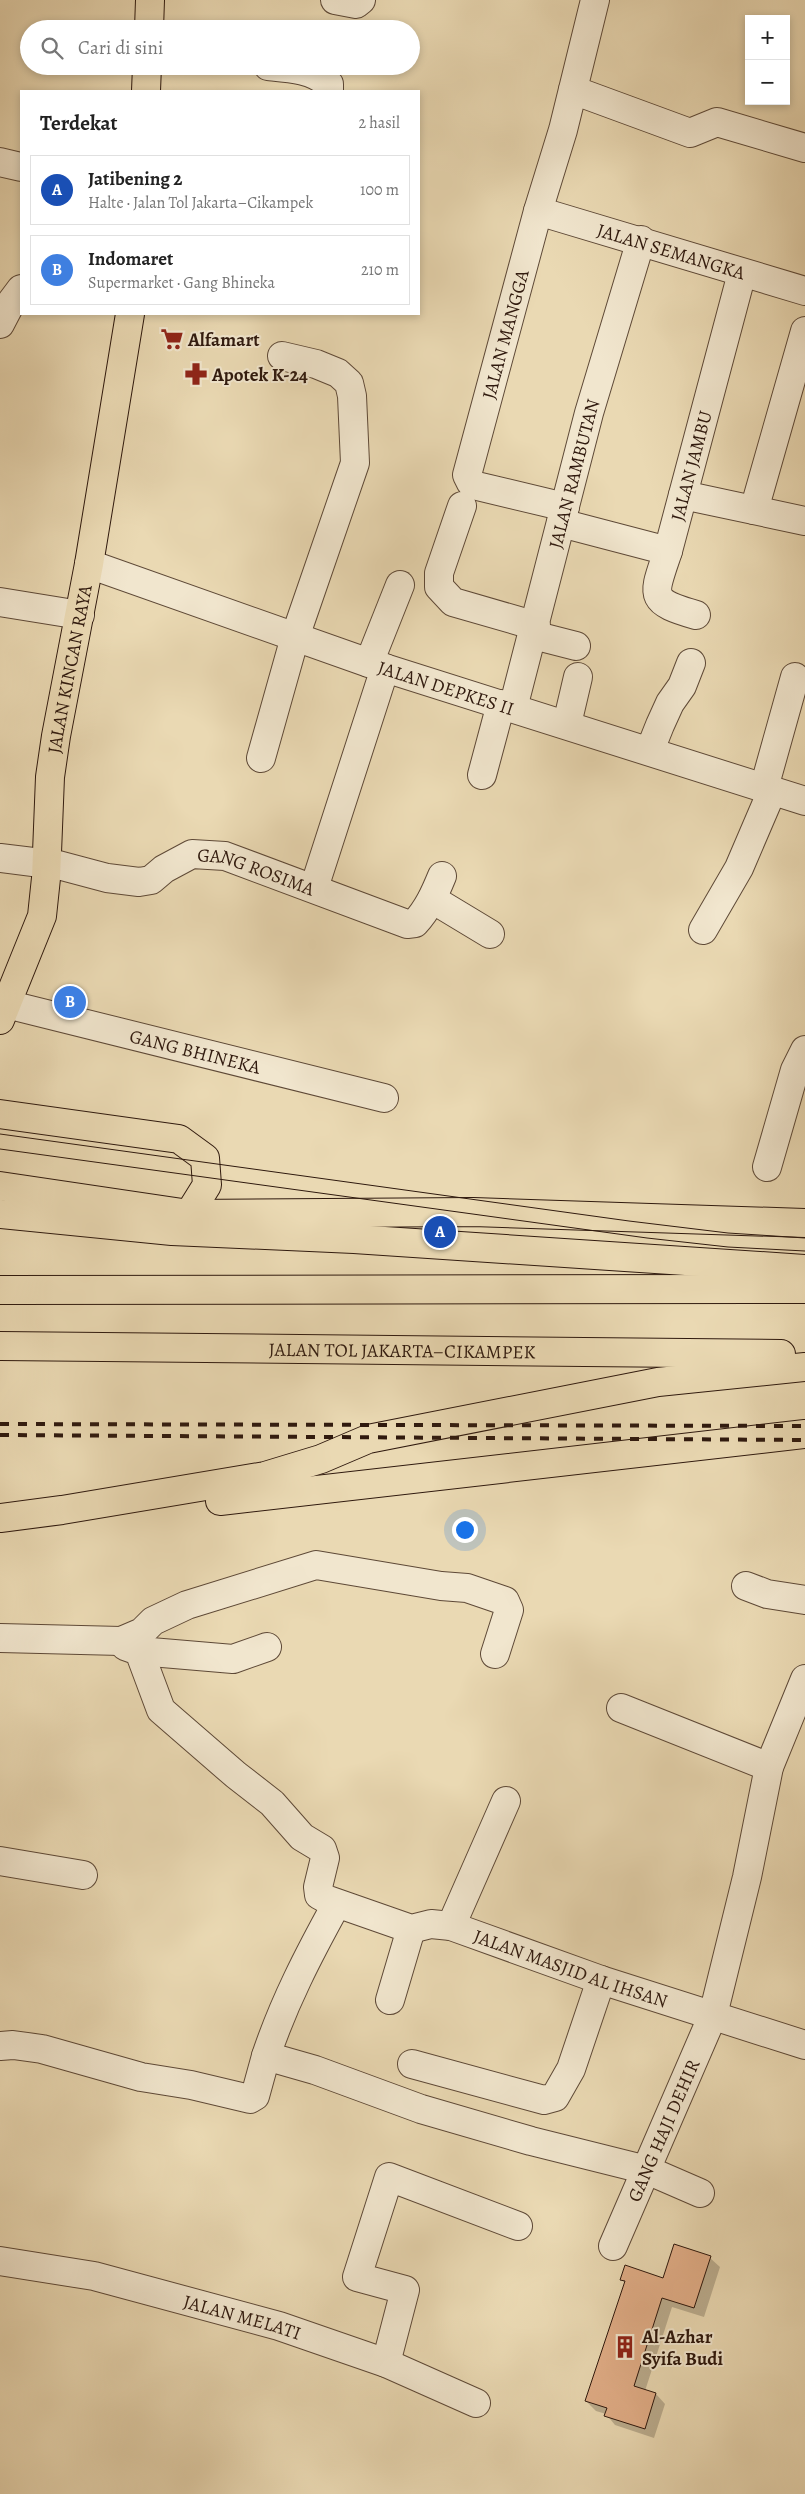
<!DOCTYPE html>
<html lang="id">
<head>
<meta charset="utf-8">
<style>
	:root { --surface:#fff; --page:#f6f6f6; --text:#222; --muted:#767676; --line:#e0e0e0; --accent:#8f2418 }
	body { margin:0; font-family:Alegreya,serif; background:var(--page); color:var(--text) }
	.controls { position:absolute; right:15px; top:15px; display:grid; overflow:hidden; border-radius:0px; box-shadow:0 2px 8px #0003 }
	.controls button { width:45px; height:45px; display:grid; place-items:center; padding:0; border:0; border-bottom:1px solid var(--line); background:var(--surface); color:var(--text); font:25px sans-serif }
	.you { position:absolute; left:464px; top:1529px; width:18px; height:18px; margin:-12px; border:4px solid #fff; border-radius:50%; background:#1a73e8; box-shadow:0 0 0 8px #1a73e833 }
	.badge { display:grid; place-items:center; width:32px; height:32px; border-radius:50%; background:var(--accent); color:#fff; font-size:16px; font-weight:700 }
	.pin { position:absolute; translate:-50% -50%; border:2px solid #fff; box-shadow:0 1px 5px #0006 }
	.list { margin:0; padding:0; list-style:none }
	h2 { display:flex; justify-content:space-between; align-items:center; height:65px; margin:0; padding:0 20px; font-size:21px }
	h2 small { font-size:16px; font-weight:400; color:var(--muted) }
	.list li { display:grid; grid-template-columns:32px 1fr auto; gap:15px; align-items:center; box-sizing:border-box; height:70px; margin:0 10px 10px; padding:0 10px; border:1px solid var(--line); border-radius:0px }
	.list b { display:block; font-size:19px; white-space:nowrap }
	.list p { margin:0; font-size:16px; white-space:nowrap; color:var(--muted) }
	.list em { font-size:16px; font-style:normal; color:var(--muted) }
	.icon { flex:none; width:28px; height:28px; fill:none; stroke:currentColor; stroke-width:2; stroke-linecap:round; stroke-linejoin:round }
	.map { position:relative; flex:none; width:805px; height:2494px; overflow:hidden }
	.search { position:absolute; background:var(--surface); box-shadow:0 2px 8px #0003; left:20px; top:20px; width:400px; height:55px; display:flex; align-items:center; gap:12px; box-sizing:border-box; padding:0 18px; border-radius:28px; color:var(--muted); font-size:19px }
	.panel { position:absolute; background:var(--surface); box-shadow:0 2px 8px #0003; left:20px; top:90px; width:400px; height:225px; border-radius:0px }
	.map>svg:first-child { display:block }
</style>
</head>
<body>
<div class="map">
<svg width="805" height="2494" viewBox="0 0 805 2494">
	<rect width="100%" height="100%" fill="#ead9b3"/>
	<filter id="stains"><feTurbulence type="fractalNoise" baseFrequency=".004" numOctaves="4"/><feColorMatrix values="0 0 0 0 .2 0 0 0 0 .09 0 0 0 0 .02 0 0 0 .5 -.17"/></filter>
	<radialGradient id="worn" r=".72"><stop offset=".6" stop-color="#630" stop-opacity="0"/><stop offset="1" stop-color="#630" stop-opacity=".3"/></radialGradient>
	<path fill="#0003" d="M710,2258L720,2267L704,2317L672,2307L645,2391L656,2394L665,2404L654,2438L615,2425L606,2414L596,2411L586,2401L625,2283L622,2280L664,2279Z"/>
	<path fill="#e1ae88" stroke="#2f190e" d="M674,2244L711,2256L694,2308L662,2298L634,2386L656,2393L645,2429L604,2416L607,2408L585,2401L625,2281L620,2280L625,2265L663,2278Z"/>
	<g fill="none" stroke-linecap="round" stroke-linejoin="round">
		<defs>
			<g id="minor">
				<path d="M335,0L356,4L361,0"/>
				<path d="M268,66C289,68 312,69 329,84V91"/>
				<path d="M573,90L690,133L717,122L805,148"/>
				<path d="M0,162L21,167"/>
				<path id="s1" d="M538,211L805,291"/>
				<path d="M0,324L12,301L21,289"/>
				<path d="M683,495L805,521"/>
				<path d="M462,506L439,573V587L453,602L536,626"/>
				<path id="s2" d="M565,507L477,486L471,483L467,475L538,211L563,130L595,0"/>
				<path d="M754,510L805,331"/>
				<path id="s3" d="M561,523L668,551L742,273"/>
				<path d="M668,551C653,596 647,601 696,615"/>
				<path id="s4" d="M89,564L369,663L805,801"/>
				<path d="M0,602L80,615"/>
				<path d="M533,635L576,646"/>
				<path d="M369,663L400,585"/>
				<path id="s5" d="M513,708L589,413L641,240"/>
				<path d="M567,724L578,677"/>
				<path d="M650,750L660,725L670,703L682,686L691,663"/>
				<path d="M261,758L295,637L355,463L352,396L349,383L338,373L316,364L282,356"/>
				<path d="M482,775L501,704"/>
				<path d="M764,788L795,677"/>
				<path d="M0,858L33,862"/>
				<path id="s6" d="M47,862L107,878L139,882L151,880L164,869L192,854L225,856L407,924L415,923C428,909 435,893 442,876"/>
				<path d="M314,888L385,668"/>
				<path d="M432,899L490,934"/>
				<path d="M703,930L739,868L772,791"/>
				<path id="s7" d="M6,1004L384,1098"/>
				<path d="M767,1167L795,1070L805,1050"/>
				<path d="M746,1586L767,1594L805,1600"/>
				<path d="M0,1638L121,1641L142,1632L153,1621L187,1605L316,1565L441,1586L467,1588L505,1601L509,1610L495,1654"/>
				<path id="s8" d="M121,1641L125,1646L139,1651L161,1710L236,1775L272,1803L302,1837L322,1849L325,1858L318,1887L319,1895L328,1900L411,1929L431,1924L451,1926L601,1980L805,2045"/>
				<path d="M139,1651L233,1659L267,1647"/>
				<path d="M621,1708L769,1767"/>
				<path d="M0,1861L83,1875"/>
				<path d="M336,1905C309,1954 284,2002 266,2056L315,2070L421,2109L531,2141L647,2170L700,2193"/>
				<path d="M451,1926L506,1801"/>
				<path d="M390,2000L411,1929"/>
				<path d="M0,2046L13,2045L42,2049L141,2077L191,2085L250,2099L255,2096L266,2056"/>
				<path d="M412,2064L544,2100L555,2097L571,2069L601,1980"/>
				<path id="s9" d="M613,2246L713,2015L747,1877L769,1767L805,1679"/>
				<path id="s10" d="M0,2261L94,2276L279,2326L386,2363L476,2403"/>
				<path d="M386,2363L405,2290L357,2277L389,2177L518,2226"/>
			</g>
			<g id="major">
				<path d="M149,29L150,0"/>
				<path d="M146,91L147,66"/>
				<path id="s11" d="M0,1020L42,916L46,878L50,777L56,736L89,564L130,314"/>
				<path d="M0,1114L179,1139L205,1158L207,1185L189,1214"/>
			</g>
			<g id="highway">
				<path d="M0,1186L189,1214L473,1212L805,1223"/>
				<path d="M0,1214L172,1231L354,1239L805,1269"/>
				<path d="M0,1290L805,1289"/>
				<path id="s12" d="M0,1346L781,1354"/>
				<path d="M220,1501L805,1434"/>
				<path d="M0,1518L62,1510L265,1476L321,1459L368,1439L658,1382L805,1367"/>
			</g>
		</defs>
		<use href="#minor" stroke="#5e4937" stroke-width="30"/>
		<use href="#major" stroke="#2f190e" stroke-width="30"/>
		<use href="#highway" stroke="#2f190e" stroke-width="30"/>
		<use href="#minor" stroke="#f1e6ce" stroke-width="28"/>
		<use href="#major" stroke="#ead9b3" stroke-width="28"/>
		<use href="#highway" stroke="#ead9b3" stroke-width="28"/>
		<path stroke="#2f190e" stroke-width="1" d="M0,1134L629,1221L728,1233L805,1238
			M0,1149L647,1238L728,1247L805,1251"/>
		<path stroke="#2f190e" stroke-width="4" stroke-dasharray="9 9" stroke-linecap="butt" d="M0,1424L805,1426
			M0,1435L805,1440"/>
	</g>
	<defs>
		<symbol id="supermarket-bare" viewBox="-9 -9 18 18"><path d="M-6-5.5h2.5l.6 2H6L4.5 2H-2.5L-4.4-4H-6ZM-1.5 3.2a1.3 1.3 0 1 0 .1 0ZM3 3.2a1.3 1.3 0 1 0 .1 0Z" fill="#8f2418" stroke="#f1e6ce" stroke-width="2.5" paint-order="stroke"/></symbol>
		<symbol id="pharmacy-bare" viewBox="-9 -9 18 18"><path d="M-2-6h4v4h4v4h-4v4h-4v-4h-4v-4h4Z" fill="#8f2418" stroke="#f1e6ce" stroke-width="2.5" paint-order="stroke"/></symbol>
		<symbol id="building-bare" viewBox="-9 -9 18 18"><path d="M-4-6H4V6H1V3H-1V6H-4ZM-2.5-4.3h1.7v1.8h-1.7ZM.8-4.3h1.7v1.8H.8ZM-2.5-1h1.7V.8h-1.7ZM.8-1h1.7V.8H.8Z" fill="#8f2418" stroke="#f1e6ce" stroke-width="2.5" paint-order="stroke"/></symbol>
	</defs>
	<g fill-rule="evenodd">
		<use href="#supermarket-bare" x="156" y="323" width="32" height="32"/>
		<use href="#pharmacy-bare" x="180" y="358" width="32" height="32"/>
		<use href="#building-bare" x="609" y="2331" width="32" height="32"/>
	</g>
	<g text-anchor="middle" stroke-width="4" stroke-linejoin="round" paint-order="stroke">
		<g font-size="19" fill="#2f190e" stroke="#f1e6ce">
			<text dy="7" stroke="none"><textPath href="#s1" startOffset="139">JALAN SEMANGKA</textPath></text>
			<text dy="7" stroke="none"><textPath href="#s2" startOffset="252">JALAN MANGGA</textPath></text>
			<text dy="7" stroke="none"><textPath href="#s3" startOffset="199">JALAN JAMBU</textPath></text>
			<text dy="7" stroke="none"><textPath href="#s5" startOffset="242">JALAN RAMBUTAN</textPath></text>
			<text dy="7" stroke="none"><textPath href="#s11" startOffset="361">JALAN KINCAN RAYA</textPath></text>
			<text dy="7" stroke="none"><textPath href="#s4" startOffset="378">JALAN DEPKES II</textPath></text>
			<text dy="7" stroke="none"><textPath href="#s6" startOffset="222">GANG ROSIMA</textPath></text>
			<text dy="7" stroke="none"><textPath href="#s7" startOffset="195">GANG BHINEKA</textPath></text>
			<text dy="7" stroke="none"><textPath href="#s12" startOffset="402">JALAN TOL JAKARTA–CIKAMPEK</textPath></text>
			<text dy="7" stroke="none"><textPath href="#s8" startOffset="611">JALAN MASJID AL IHSAN</textPath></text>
			<text dy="7" stroke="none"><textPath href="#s9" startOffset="126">GANG HAJI DEHIR</textPath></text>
			<text dy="7" stroke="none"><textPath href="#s10" startOffset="249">JALAN MELATI</textPath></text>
		</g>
		<g font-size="19" font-weight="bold" fill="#2f190e" stroke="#f1e6ce" text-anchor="start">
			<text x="188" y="346">Alfamart</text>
			<text x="212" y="381">Apotek K-24</text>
			<text x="642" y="2343">Al-Azhar<tspan x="642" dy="22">Syifa Budi</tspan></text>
		</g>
	</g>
	<rect width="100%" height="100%" filter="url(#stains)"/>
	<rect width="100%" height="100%" fill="url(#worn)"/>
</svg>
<div class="controls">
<button>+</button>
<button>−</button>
</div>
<div class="you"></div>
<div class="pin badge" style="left:440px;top:1232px;background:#1a4fb4">A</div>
<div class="pin badge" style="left:70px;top:1002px;background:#3f7fe0">B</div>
<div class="search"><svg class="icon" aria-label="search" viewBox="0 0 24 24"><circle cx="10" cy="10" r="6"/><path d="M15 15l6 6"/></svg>Cari di sini</div>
<section class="panel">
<h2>Terdekat<small>2 hasil</small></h2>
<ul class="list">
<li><span class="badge" style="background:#1a4fb4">A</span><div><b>Jatibening 2</b><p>Halte · Jalan Tol Jakarta–Cikampek</p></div><em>100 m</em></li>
<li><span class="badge" style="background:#3f7fe0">B</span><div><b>Indomaret</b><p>Supermarket · Gang Bhineka</p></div><em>210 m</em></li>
</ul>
</section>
</div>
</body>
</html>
